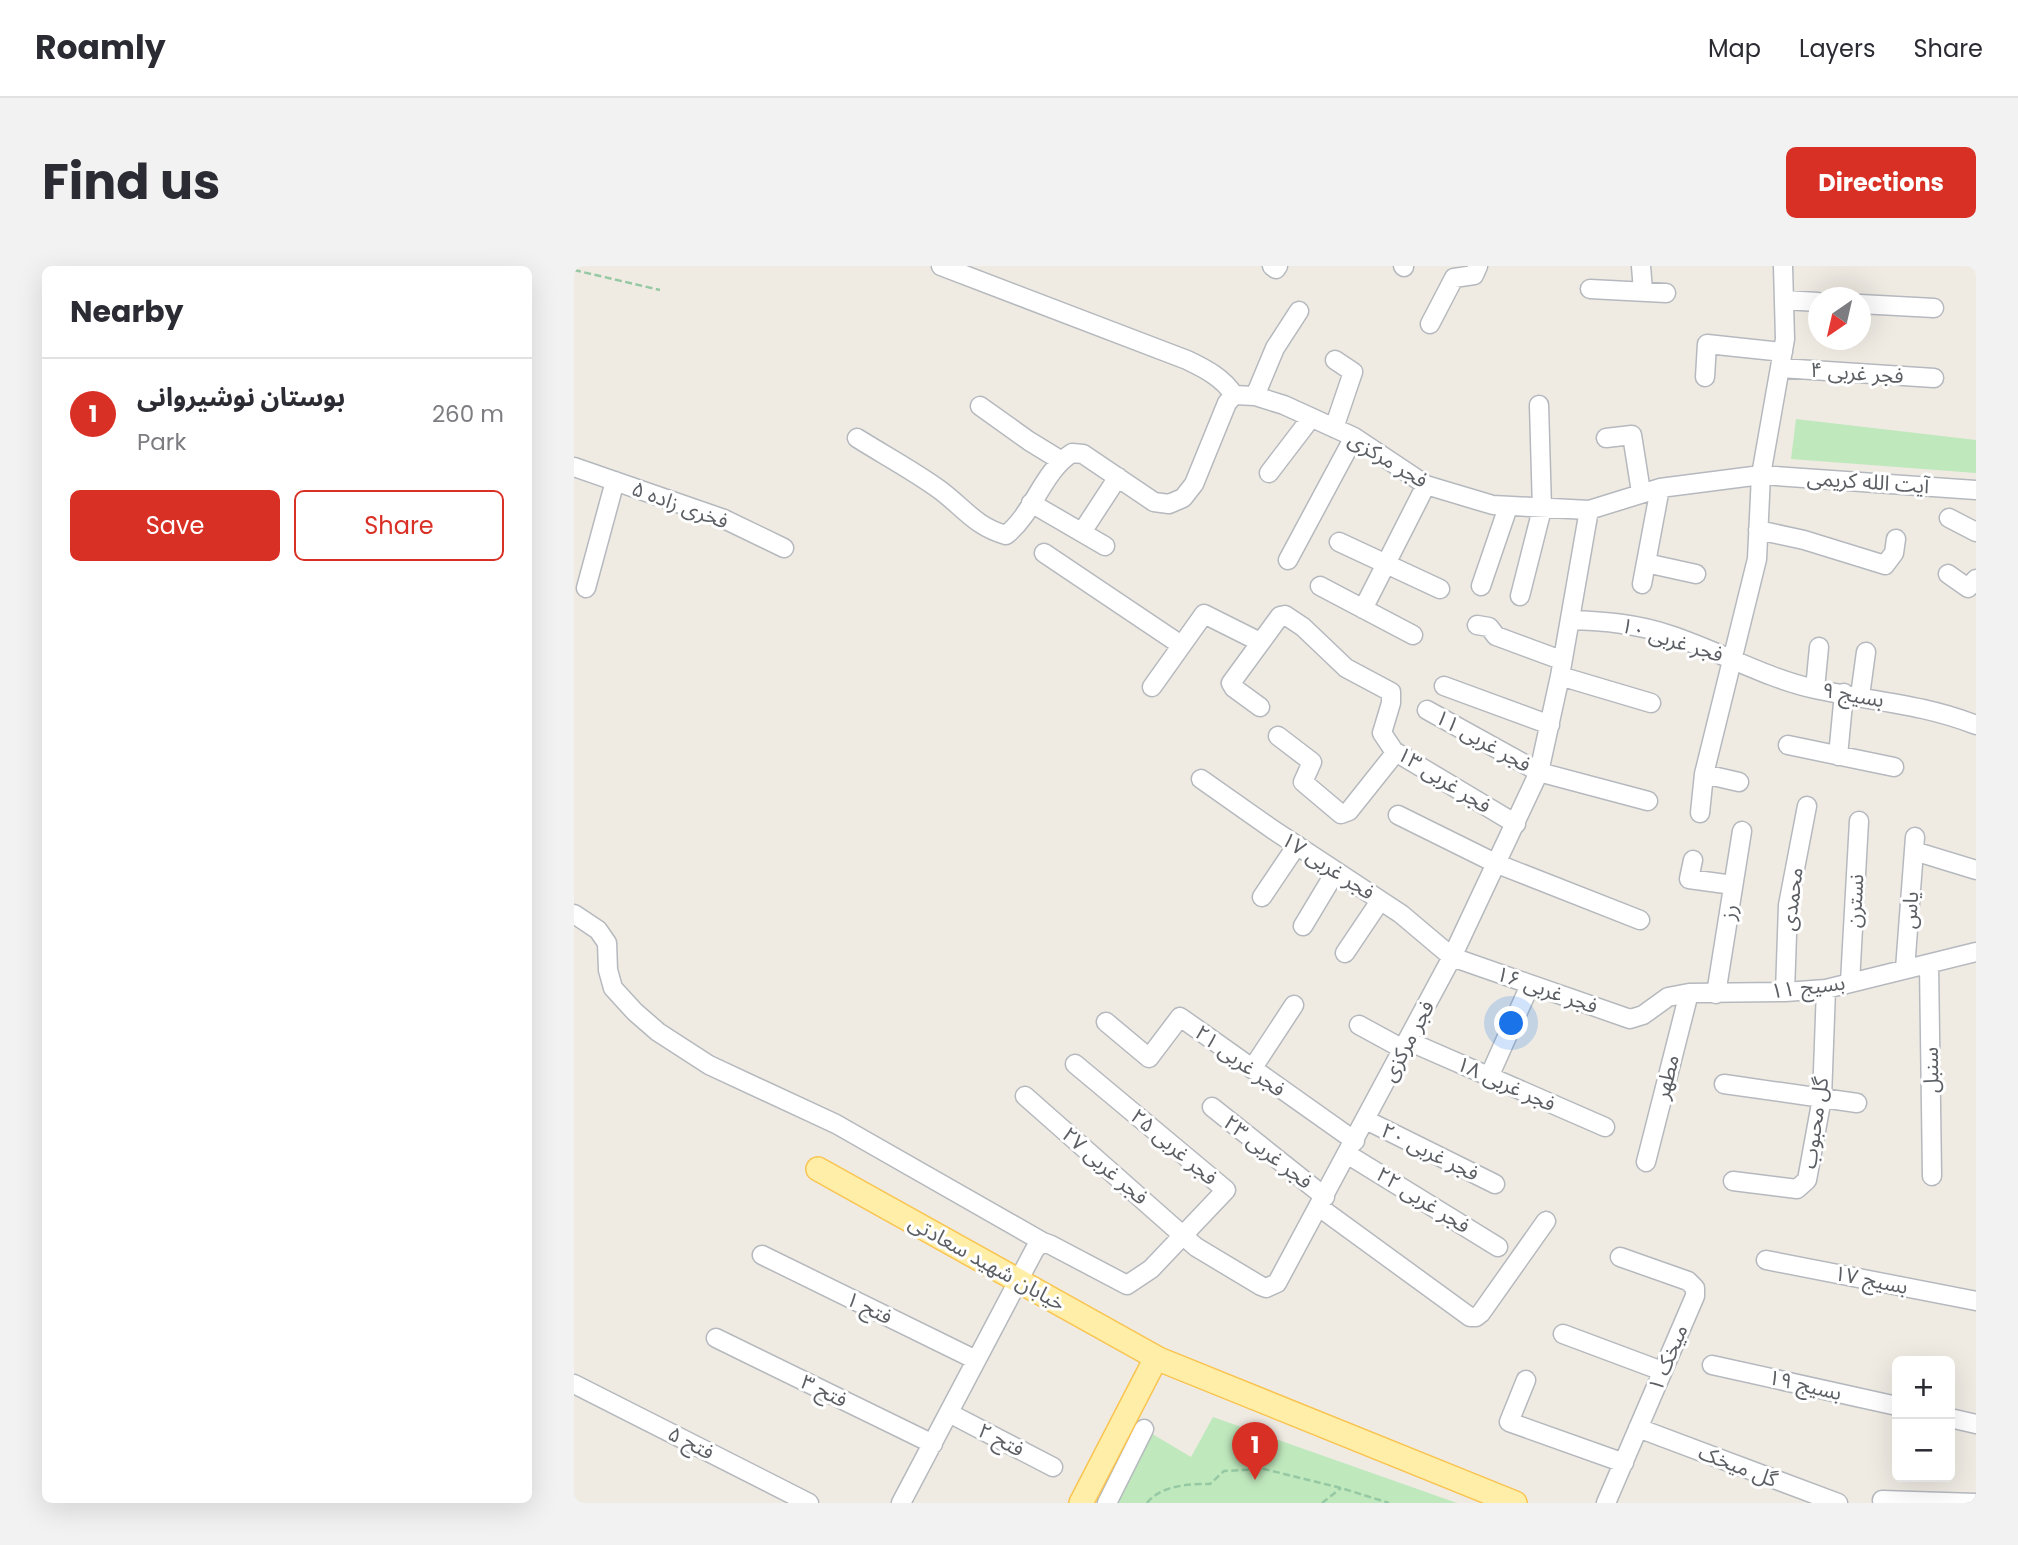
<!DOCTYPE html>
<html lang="en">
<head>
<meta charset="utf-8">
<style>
	:root { --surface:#fff; --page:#f2f2f3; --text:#2b2b33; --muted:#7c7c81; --line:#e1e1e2; --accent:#d93025 }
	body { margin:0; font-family:Poppins,"Noto Sans Arabic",sans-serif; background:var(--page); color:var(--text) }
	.controls { position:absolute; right:21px; bottom:21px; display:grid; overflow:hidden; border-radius:10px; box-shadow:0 7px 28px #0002 }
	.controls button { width:63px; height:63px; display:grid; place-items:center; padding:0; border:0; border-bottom:2px solid var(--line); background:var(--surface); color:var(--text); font:35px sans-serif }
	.compass { position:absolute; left:1234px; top:21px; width:63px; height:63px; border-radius:50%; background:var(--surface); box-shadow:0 7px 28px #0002; rotate:214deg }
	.you { position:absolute; left:938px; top:758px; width:24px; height:24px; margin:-18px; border:5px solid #fff; border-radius:50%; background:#1a73e8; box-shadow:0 0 0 10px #1a73e833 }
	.badge { display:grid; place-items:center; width:46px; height:46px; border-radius:50%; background:var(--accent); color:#fff; font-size:23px; font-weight:700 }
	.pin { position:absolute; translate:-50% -58px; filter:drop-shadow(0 2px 4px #0008) }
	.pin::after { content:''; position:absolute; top:37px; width:24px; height:21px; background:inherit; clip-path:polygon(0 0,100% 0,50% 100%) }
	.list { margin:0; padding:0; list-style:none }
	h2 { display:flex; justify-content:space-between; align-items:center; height:91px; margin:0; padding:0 28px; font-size:30px }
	h2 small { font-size:23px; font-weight:400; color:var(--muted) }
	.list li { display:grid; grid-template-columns:46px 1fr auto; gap:21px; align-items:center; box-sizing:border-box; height:112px; padding:0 28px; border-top:2px solid var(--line) }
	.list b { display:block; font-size:26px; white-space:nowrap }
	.list p { margin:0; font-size:23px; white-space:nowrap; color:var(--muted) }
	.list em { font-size:23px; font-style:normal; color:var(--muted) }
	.actions { display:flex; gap:14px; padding:21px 28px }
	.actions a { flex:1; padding:16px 0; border:2px solid var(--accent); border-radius:10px; text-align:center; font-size:24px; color:var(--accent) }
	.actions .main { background:var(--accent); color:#fff }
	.map { position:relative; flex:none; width:1402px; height:1237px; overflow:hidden; border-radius:10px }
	header { display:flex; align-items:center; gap:42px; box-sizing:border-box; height:98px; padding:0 35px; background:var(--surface); border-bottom:2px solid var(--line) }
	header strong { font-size:33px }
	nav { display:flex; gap:38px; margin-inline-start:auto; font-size:24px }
	.intro { display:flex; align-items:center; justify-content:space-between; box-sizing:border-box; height:168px; padding:0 42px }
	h1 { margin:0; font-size:49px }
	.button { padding:18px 32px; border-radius:10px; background:var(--accent); color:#fff; font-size:24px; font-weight:700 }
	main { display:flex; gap:42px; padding:0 42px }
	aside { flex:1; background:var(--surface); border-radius:10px; box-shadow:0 7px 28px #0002 }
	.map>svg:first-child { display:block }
</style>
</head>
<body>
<header>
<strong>Roamly</strong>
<nav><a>Map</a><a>Layers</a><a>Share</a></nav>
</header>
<div class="intro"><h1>Find us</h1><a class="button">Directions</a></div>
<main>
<aside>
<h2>Nearby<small></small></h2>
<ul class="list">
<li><span class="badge">1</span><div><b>بوستان نوشیروانی</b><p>Park</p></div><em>260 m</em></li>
</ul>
<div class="actions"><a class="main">Save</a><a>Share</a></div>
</aside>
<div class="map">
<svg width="1402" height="1237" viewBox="0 0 1402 1237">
	<rect width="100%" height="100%" fill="#efebe3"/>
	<path fill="#bfe8bd" d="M1222,153L1402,174V207L1217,193Z
		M639,1151L883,1237H533L570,1163L617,1191Z"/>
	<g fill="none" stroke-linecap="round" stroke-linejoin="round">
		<defs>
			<path id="minor" d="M367,0L613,94C632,103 649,112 660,129
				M698,0L702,3L704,0
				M829,0L830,1
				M1067,0L1069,25
				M1016,23L1092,27
				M1210,34L1244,36
				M1286,38L1360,42
				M856,58L880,12L900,9L904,0
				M1207,102L1360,112
				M1131,111L1133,78L1209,86
				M660,129L681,130L710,139L780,171L852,219L919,239L1015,244L1086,222L1187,209L1402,224
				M681,130L701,82L725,45
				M406,140L455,175L486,194
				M760,162L779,106L761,94
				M283,172C310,189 340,205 366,224C390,242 402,261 432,269C460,247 468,206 498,187L509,188L580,236L595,238L609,232L620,218L653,137L660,129
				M1032,172L1058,169L1067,226
				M0,201L150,253L210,282
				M695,207L737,152
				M457,237L531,280
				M1375,252L1402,266
				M1184,264L1230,274L1311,299L1320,287L1322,273
				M508,266L544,211
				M765,276L866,323
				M470,287L607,379
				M714,294L780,171
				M1072,297L1122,308
				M1374,308L1394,322L1402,313
				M1068,318L1086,222
				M746,320L839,369
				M907,320L934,241
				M12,322L41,215
				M946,330L968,243L965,139
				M789,343L852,219
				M996,354C1031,355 1063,358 1096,369C1145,385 1191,412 1241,423C1296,435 1349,438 1402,459
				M903,359L915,361L922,370L987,394
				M986,410L1077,437
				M870,420L976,459
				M578,421L630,348L686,376
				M1241,423L1245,381
				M1286,430L1292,386
				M686,441L660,422L657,417L706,350L711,349L729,361L772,402L817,426V437L808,467L820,485L942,558
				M853,444L965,506L1074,535
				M704,470L738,496L729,516L767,548L775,545L822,486
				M1214,479L1320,501
				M1264,490L1270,427
				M1130,508L1165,516
				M627,513L698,563L827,648L878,691L1056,753L1069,749L1094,731L1115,727L1211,726L1252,723L1402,686
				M1126,547L1130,508L1183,293L1187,209L1211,73L1209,0
				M824,549L921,597L1066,654
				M1340,585L1402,604
				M1119,594L1115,613L1159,619
				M688,631L723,579
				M0,648L24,664L33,677L34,704L39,722L61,746L84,766L135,799L262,858L469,976
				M729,660L762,605
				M771,687L806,635
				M1355,698L1358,910
				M1331,703L1341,571
				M1276,716L1285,555
				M1211,726L1214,639L1233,540
				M1142,728L1168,565
				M532,756L575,792L606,751L781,875
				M785,759L829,783
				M834,775L1031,861
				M678,803L720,739
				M915,811L956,719
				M1150,818L1283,837
				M451,830L622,981L687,1020L692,1022L703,1017L878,691L965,506L986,410L1015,244
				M638,841L751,931
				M792,854L921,918
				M773,888L924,981
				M1072,896L1115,727
				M1159,915L1223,923L1233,914L1248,832L1252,723
				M745,941L896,1051H902L907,1047L972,955
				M188,989L402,1094
				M1192,994L1402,1035
				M989,1068L1088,1105
				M142,1072L359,1178
				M1138,1099L1323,1140
				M952,1114L935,1156L1050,1197
				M0,1118L235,1237
				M375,1147L479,1201
				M1376,1152L1402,1158
				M1064,1162L1264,1237
				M1308,1234L1402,1237
				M327,1237L461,983L469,976L477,979L553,1019L577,1003L652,924L501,798
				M533,1237L570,1163
				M1032,1237L1121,1030V1022L1114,1015L1046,991"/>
			<path id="major" d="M244,903L583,1092
				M507,1237L582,1092L941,1237"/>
		</defs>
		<use href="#minor" stroke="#b5b9be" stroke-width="21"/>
		<use href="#major" stroke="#f9c451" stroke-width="26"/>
		<path stroke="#96c9a3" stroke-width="2.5" stroke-dasharray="7 3.5" stroke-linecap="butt" d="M0,4L86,24
			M573,1237C587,1219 615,1218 636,1218L650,1205L690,1203L767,1222L815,1237
			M748,1237L767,1222"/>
		<use href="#minor" stroke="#fff" stroke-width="18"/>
		<use href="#major" stroke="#ffeea7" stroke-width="23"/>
	</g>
	<g text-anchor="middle" stroke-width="6" stroke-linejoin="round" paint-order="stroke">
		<g font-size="21" fill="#5b5f64" stroke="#fff">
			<text transform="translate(1283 107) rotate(4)" y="7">فجر غربی ۴</text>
			<text transform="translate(814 194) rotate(31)" y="7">فجر مرکزی</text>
			<text transform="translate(1294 216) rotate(4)" y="7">آیت الله کریمی</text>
			<text transform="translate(106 239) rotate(20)" y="7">فخری زاده ۵</text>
			<text transform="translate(1098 374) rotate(17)" y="7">فجر غربی ۱۰</text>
			<text transform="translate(1279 429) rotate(10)" y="7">بسیج ۹</text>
			<text transform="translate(909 475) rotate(29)" y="7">فجر غربی ۱۱</text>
			<text transform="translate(870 514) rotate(32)" y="7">فجر غربی ۱۳</text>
			<text transform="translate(754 600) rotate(33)" y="7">فجر غربی ۱۷</text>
			<text transform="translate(1218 633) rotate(-83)" y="7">محمدی</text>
			<text transform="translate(1281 635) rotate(-87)" y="7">نسترن</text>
			<text transform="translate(1336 644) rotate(-86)" y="7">یاس</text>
			<text transform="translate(1155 646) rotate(-81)" y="7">رز</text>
			<text transform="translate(1234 721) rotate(-7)" y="7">بسیج ۱۱</text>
			<text transform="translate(973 724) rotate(19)" y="7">فجر غربی ۱۶</text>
			<text transform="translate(834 775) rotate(-62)" y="7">فجر مرکزی</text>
			<text transform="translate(666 795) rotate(36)" y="7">فجر غربی ۲۱</text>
			<text transform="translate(1357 804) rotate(-91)" y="7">سنبل</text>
			<text transform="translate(1093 811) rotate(-76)" y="7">مطهر</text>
			<text transform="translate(932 818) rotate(24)" y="7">فجر غربی ۱۸</text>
			<text transform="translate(1241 857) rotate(-82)" y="7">گل محبوب</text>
			<text transform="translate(600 881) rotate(40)" y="7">فجر غربی ۲۵</text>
			<text transform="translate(694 886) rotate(38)" y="7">فجر غربی ۲۳</text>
			<text transform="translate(856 886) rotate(26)" y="7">فجر غربی ۲۰</text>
			<text transform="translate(531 900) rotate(41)" y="7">فجر غربی ۲۷</text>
			<text transform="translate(849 934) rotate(32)" y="7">فجر غربی ۲۲</text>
			<text transform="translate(413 997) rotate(29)" y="7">خیابان شهید سعادتی</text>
			<text transform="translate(1297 1014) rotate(11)" y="7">بسیج ۱۷</text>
			<text transform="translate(295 1042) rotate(26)" y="7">فتح ۱</text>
			<text transform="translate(1094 1092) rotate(-67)" y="7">میخک ۱</text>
			<text transform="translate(1231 1119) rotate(13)" y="7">بسیج ۱۹</text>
			<text transform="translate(250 1125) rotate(26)" y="7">فتح ۳</text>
			<text transform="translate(427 1174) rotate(27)" y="7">فتح ۲</text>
			<text transform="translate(117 1177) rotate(27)" y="7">فتح ۵</text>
			<text transform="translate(1164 1200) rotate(21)" y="7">گل میخک</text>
		</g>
	</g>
</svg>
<div class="controls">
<button>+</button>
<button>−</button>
</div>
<svg class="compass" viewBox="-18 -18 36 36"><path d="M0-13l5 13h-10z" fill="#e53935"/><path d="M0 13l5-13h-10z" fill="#7c7c81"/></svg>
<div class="you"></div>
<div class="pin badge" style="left:681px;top:1214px">1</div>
</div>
</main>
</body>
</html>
